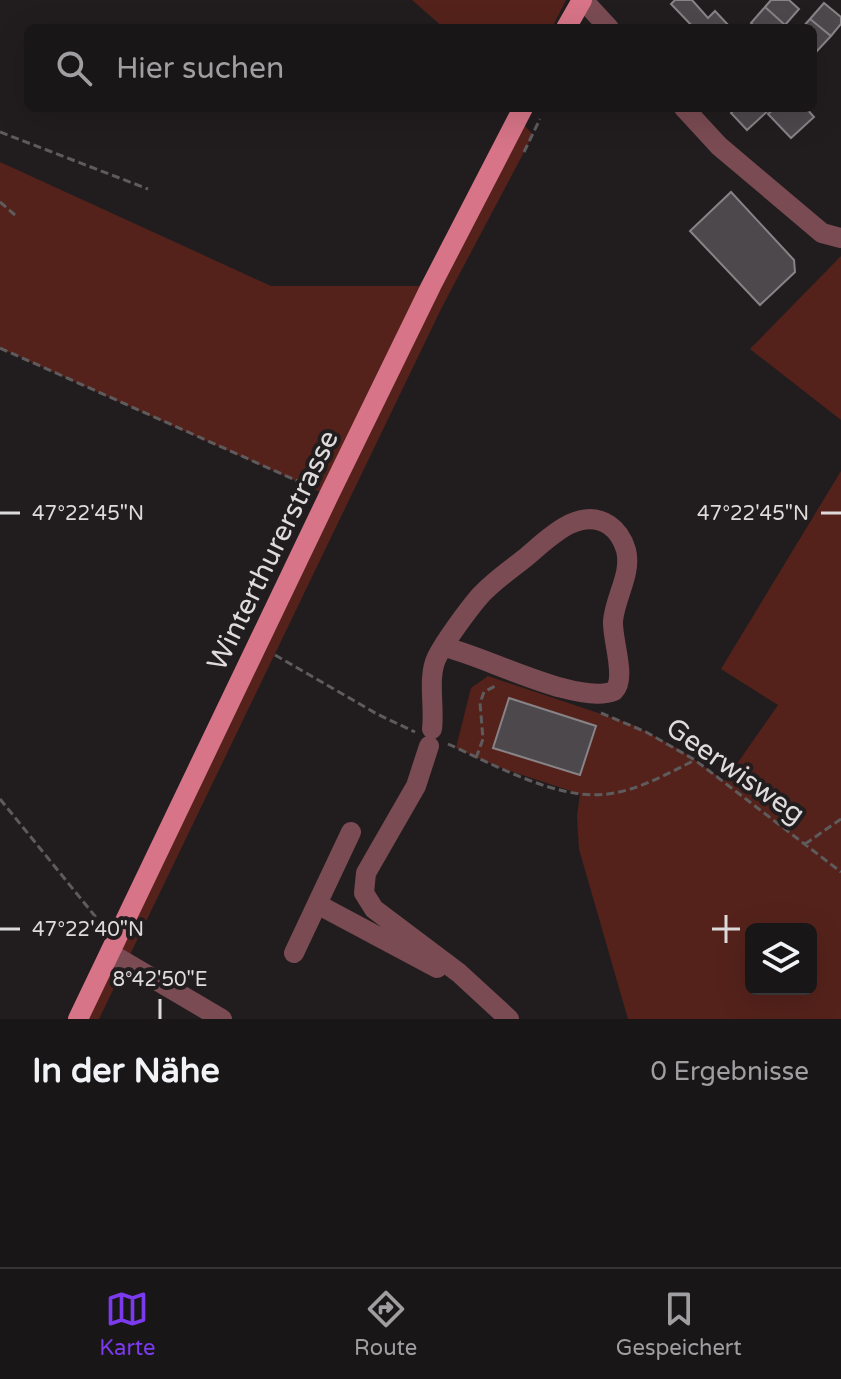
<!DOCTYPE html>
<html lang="de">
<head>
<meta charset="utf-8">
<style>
	:root { --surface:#191617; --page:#262324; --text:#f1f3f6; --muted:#9f9fa1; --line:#373536; --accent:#7c3aed }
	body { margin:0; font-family:"Varela Round",sans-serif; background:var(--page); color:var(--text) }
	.controls { position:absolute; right:24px; bottom:24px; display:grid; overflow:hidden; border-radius:12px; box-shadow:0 8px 32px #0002 }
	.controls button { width:72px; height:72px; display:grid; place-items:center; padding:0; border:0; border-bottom:2px solid var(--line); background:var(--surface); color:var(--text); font:40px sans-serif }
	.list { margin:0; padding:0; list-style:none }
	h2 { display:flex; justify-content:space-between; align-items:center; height:104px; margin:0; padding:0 32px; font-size:34px }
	h2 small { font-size:26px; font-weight:400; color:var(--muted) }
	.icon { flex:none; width:44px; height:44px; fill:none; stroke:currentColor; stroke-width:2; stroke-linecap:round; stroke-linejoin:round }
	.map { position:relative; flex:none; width:841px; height:1019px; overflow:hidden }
	.search { position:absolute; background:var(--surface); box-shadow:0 8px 32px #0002; left:24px; right:24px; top:24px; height:88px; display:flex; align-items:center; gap:20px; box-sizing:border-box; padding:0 28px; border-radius:12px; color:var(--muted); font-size:30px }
	.sheet { height:248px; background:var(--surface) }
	nav { display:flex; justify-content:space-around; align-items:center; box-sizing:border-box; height:112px; border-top:2px solid var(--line); background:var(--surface); font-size:22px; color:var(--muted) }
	nav a { display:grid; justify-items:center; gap:4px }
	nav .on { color:var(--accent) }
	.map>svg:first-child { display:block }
</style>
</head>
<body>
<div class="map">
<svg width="841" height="1019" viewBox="0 0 841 1019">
	<rect width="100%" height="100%" fill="#211d1f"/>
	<path fill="#54221b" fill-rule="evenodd" d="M412,0H566L552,28H444Z
		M518,118L533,135L442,307L99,1019H78L329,496L0,348V162L271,286H431Z
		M841,256V420L750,349Z
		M841,471V1019H628L579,849L577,816L580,794L498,767L456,748L471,688L488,676L631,724L679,749L725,781L778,705L721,669ZM751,929H811V989H751Z"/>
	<path fill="#4c484c" stroke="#878387" stroke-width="2" d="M675,0H692L708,18L715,11L731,28H694L671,4Z
		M771,0H789L799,9L785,25L765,7Z
		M824,3L841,17V24L831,36L810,19Z
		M765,7L785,25L782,28H756L751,23Z
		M810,19L831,36L816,52L813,49V28H802Z
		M736,108H771L747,130L731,113Z
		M775,108H806L814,117L791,138L768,114Z
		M731,192L794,260L795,272L760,305L690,231Z
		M509,698L596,726L580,775L493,748Z"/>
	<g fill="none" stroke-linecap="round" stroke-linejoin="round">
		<path stroke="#5e5b5c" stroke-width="3" stroke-dasharray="8 4" stroke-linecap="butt" d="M0,132L148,189
			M524,152L540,119
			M0,202L15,215
			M0,348L311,487
			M275,655L377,714L415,732
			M601,713L646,732L695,760L841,872
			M448,744C493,764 558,801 608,794C639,790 667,774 695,760
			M476,758L483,739L480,703L484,692L497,685
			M0,799L103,926
			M805,844L841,819"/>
		<path stroke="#7a4b53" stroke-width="20" d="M583,0L609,28
			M684,108L719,146L822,233L841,238
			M432,729C435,707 427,677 437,657C445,641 468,610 479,597C492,582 510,570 525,558C547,540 579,505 609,525C618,531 623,540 626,550C632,574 615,597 613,621C612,641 627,678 614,691C577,706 483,655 444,647
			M429,746L416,786L366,873L364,893L374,909L459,973L509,1019
			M317,904L437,968
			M110,953L222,1019
			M294,953L351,832"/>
		<path stroke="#d77488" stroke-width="20" d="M566,28L582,0
			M78,1019L329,495L431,286L523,108"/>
	</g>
	<path fill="none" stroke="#dedbdc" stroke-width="3" d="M0,513H20M821,513H841M726,915V943M0,929H20M712,929H740M160,999V1019"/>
	<g text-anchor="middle" stroke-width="8" stroke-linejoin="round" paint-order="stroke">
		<g font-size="28" fill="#dedbdc" stroke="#211d1f">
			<text transform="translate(272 550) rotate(-64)" y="10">Winterthurerstrasse</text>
			<text transform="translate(736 770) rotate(35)" y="10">Geerwisweg</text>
		</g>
	</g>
	<g font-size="20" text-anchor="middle" fill="#dedbdc" stroke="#211d1f" stroke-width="8" stroke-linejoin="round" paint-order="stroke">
		<text x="88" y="520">47°22'45"N</text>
		<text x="753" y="520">47°22'45"N</text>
		<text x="88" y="936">47°22'40"N</text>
		<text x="160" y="986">8°42'50"E</text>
	</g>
</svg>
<div class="controls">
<button><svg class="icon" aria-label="layers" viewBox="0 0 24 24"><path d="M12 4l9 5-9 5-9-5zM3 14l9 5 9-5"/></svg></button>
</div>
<div class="search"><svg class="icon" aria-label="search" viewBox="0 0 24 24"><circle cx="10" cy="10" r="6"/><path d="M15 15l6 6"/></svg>Hier suchen</div>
</div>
<section class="sheet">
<h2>In der Nähe<small>0 Ergebnisse</small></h2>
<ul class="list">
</ul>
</section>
<nav>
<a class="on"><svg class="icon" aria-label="map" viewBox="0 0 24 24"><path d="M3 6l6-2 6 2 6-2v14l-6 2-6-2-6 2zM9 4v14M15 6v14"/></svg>Karte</a>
<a><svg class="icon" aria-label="directions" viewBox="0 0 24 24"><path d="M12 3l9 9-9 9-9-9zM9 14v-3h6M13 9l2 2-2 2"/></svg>Route</a>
<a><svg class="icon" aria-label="saved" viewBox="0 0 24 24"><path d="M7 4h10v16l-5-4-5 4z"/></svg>Gespeichert</a>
</nav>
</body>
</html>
